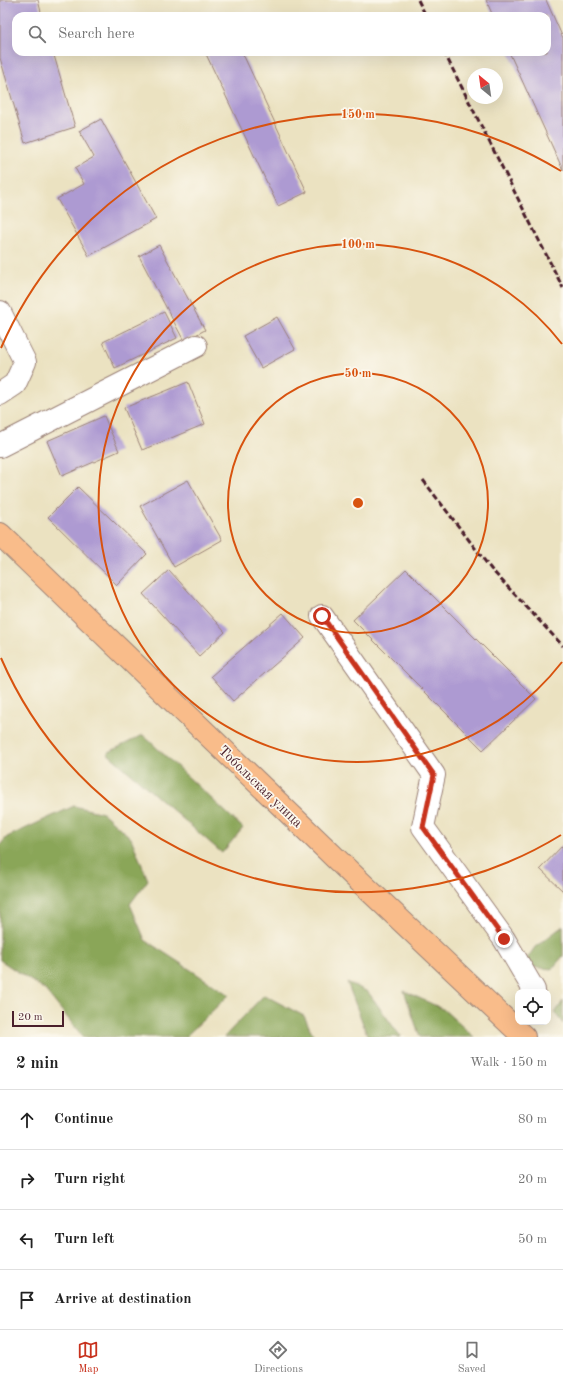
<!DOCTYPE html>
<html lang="en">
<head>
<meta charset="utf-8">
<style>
	:root { --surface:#fff; --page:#f6f6f6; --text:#222; --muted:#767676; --line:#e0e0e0; --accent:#c8321e }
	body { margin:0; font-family:"Old Standard TT",serif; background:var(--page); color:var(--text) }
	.controls { position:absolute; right:12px; bottom:12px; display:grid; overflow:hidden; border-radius:8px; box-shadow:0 4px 16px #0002 }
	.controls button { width:36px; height:36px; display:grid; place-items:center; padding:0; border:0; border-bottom:1px solid var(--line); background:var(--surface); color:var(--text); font:20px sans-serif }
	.compass { position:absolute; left:467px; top:68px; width:36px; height:36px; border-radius:50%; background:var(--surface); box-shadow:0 4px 16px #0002; rotate:331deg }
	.scale { position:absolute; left:12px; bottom:10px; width:52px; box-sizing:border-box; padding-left:4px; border:2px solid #4a1f2b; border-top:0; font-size:11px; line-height:14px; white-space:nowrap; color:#4a1f2b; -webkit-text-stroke:3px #fbf7ec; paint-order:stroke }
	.stop { position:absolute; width:12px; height:12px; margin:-9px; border:3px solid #c8321e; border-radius:50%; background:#fff }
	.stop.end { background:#c8321e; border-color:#fff; box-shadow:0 1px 4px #0008 }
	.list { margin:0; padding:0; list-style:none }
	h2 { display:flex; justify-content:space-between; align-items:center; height:52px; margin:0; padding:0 16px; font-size:17px }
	h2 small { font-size:13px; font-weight:400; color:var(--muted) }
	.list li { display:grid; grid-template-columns:26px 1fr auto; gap:12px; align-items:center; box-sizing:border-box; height:60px; padding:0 16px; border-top:1px solid var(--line) }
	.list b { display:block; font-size:15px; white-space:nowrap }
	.list em { font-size:13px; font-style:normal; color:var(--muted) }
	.icon { flex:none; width:22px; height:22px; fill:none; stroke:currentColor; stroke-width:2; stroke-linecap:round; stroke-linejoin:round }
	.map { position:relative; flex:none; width:563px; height:1037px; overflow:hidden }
	.search { position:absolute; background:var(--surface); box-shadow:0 4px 16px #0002; left:12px; right:12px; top:12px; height:44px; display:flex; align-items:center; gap:10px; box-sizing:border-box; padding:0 14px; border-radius:12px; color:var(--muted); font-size:15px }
	.sheet { height:292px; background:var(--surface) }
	nav { display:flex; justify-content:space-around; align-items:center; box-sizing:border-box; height:56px; border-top:1px solid var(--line); background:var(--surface); font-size:11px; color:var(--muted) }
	nav a { display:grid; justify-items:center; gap:2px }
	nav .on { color:var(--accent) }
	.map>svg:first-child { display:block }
</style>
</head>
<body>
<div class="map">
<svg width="563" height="1037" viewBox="0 0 563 1037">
	<rect width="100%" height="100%" fill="#fbf7ec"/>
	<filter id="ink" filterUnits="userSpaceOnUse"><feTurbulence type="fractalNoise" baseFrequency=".025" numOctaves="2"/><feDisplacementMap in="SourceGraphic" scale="8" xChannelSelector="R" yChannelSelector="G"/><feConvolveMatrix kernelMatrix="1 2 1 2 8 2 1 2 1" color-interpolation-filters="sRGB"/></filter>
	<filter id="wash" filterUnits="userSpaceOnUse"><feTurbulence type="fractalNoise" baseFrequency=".012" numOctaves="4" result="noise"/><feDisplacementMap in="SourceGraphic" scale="16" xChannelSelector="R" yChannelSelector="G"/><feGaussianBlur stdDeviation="0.9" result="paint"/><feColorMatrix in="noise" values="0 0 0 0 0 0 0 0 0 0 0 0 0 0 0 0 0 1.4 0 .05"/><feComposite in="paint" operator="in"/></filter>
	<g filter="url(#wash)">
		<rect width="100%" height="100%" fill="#ebe2c1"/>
		<path fill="#8aa659" stroke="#6a6242" d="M143,735L243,828L222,853L107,753Z
			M74,806L103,813L131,838L148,880L130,904L145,940L229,995L185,1037H83L45,990L0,960V845L7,837Z
			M563,926V956L552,969L522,966L535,947Z
			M347,982L368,992L401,1037H368Z
			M404,991L443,1009L474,1037H420Z
			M264,995L304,1016L314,1037H224Z
			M563,1001V1024L555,1013Z"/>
		<g id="blocks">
			<path fill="#ad9ad2" d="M0,0H38L42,16H16V52H53L75,127L25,143L0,58Z
				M486,0H546L563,38V170L509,52H547V16H493Z
				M205,52H242L307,192L278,206Z
				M101,119L156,219L89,256L57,199L84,184L75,168L94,157L79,131Z
				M159,245L205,330L184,341L139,256Z
				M164,312L177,338L115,368L103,342Z
				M277,317L295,349L261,368L243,336Z
				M188,382L205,424L142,450L124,408Z
				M104,416L119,451L62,476L47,441Z
				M188,480L222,540L174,567L140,506Z
				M78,487L147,554L117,585L48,517Z
				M406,569L536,699L483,750L353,620Z
				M169,570L225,632L199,656L143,594Z
				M283,613L305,638L233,701L211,676Z
				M563,845V891L540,869Z"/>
		</g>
	</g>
	<g filter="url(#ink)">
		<use href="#blocks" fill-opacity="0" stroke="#9a8076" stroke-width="1"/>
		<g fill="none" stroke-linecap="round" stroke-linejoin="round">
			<defs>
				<path id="minor" d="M0,312L25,362L15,384L0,394
					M0,446L196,346
					M322,616L434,775L423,827L504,939L534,990V992"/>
				<path id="major" d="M0,534L354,876L524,1037"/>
			</defs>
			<use href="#minor" stroke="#9a8076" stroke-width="24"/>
			<use href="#major" stroke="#9a8076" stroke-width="24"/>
			<use href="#minor" stroke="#fff" stroke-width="22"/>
			<use href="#major" stroke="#f9bc8a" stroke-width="22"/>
			<path stroke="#4a1f2b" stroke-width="3" stroke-dasharray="6 3" stroke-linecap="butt" d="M418,0L426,16
				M444,52L563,288
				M423,480L491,569L563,646"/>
		</g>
	</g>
	<g fill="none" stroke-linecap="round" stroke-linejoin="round" filter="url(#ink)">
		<path stroke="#c8321e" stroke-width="5" d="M322,616L434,775L423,827L504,939"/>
	</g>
	<g fill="none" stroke="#d8530f" stroke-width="2">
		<circle cx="358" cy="503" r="130"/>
		<path d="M562 662A259 259 0 1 1 562 344"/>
		<path d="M561 835A389 389 0 0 1 1 658M1 348A389 389 0 0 1 561 171"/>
	</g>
	<g text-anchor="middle" stroke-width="3.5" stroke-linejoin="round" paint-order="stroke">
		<g font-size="14" fill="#4a1f2b" stroke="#fbf7ec">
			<text transform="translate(261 786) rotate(44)" y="5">Тобольская улица</text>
		</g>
	</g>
	<circle cx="358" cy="503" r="6" fill="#d8530f" stroke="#fbf7ec" stroke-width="2"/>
	<g font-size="12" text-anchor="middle" font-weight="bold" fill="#d8530f" stroke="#fbf7ec" stroke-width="3.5" stroke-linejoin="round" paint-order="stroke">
		<text x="358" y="118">150 m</text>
		<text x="358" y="248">100 m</text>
		<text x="358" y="377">50 m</text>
	</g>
</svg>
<div class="controls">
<button><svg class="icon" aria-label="locate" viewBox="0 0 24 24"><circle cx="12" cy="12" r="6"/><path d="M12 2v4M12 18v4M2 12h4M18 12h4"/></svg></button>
</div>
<svg class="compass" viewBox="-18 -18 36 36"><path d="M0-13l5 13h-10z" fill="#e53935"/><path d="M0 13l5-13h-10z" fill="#767676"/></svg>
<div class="scale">20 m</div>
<div class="stop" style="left:322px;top:616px"></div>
<div class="stop end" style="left:504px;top:939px"></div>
<div class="search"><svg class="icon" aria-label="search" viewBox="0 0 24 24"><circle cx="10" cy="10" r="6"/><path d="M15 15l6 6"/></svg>Search here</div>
</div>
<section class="sheet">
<h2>2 min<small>Walk · 150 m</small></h2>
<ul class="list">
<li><svg class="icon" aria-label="ahead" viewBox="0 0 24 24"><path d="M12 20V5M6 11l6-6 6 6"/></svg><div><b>Continue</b></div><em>80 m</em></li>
<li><svg class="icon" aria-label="right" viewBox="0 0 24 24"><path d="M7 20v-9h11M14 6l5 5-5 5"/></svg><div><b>Turn right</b></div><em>20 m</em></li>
<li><svg class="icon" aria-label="left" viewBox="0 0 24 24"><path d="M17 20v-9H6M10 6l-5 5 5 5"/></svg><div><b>Turn left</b></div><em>50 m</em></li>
<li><svg class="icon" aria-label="arrive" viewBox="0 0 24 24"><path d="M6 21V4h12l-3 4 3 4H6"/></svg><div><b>Arrive at destination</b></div></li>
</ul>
</section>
<nav>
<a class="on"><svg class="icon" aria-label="map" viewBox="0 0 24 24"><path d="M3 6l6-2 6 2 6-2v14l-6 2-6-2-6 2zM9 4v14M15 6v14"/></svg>Map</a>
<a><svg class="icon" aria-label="directions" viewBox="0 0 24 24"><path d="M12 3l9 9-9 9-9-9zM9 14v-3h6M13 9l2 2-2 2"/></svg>Directions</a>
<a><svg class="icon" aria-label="saved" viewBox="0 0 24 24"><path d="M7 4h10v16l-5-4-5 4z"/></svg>Saved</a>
</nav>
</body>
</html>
